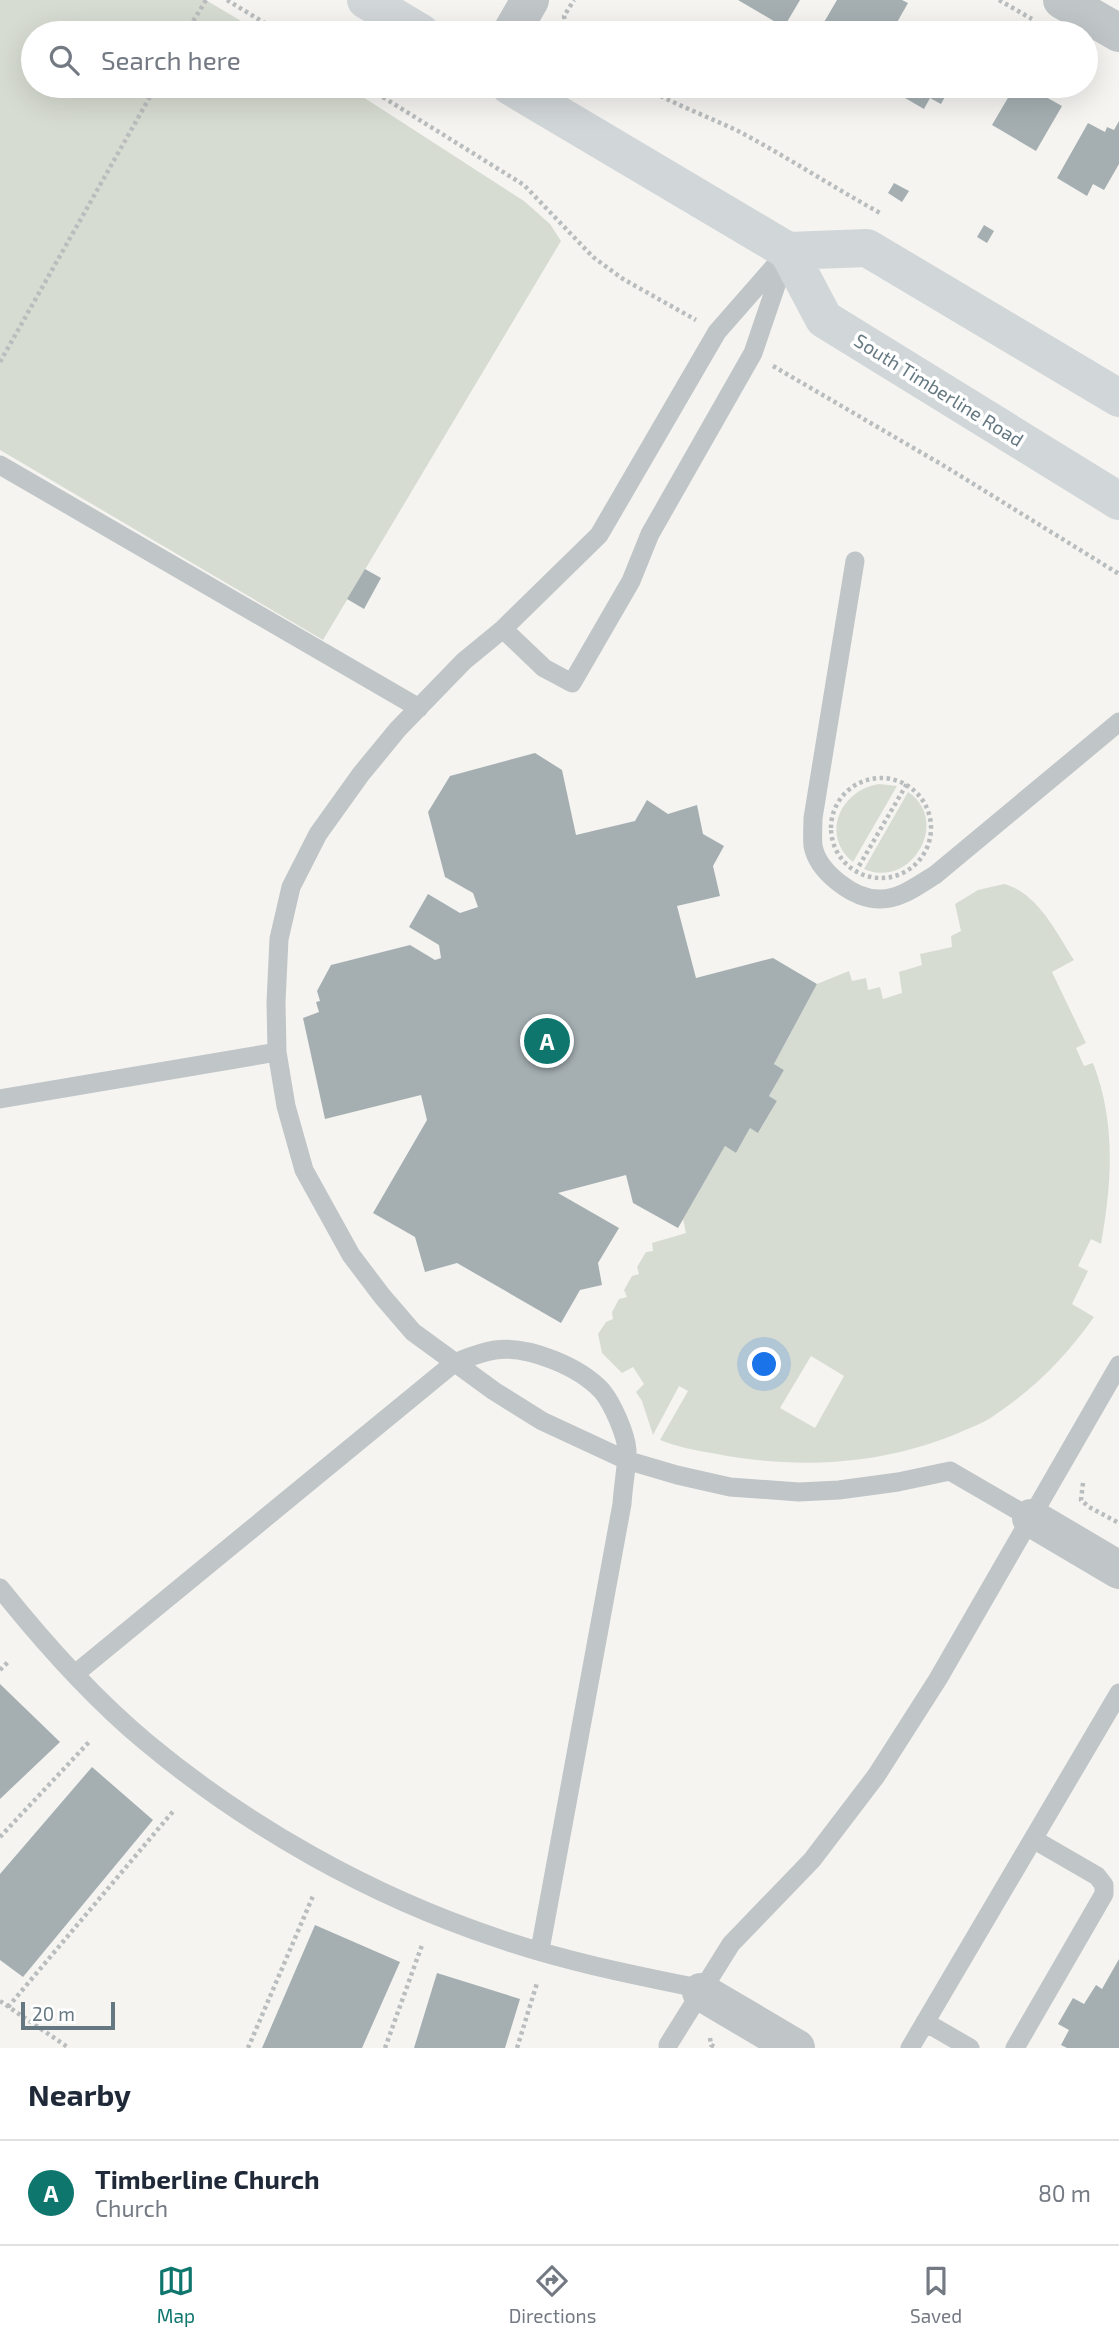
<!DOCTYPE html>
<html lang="en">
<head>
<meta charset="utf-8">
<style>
	:root { --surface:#fff; --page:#f2f2f3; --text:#1f2937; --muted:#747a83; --line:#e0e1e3; --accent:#0f766e }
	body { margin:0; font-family:"Exo 2",sans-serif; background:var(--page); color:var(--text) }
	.scale { position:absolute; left:21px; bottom:18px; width:94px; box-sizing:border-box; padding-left:7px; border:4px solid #657881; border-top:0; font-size:19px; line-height:24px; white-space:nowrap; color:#657881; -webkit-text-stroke:5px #fff; paint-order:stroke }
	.you { position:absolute; left:765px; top:1365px; width:24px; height:24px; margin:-18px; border:5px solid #fff; border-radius:50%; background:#1a73e8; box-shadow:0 0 0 10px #1a73e833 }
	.badge { display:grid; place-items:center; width:46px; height:46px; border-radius:50%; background:var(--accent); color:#fff; font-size:23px; font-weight:700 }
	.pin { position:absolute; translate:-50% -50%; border:4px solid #fff; box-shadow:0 2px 7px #0006 }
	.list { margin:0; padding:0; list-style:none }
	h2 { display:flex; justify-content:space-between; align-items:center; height:91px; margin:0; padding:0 28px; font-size:30px }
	h2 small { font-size:23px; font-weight:400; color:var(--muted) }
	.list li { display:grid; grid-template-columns:46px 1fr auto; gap:21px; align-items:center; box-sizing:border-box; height:105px; padding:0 28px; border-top:2px solid var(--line) }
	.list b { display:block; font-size:26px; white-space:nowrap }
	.list p { margin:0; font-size:23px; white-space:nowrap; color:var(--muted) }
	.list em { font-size:23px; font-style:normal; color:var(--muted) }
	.icon { flex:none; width:38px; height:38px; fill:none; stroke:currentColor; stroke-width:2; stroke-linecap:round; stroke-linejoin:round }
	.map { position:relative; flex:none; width:1119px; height:2048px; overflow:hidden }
	.search { position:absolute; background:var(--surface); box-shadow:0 7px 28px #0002; left:21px; right:21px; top:21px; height:77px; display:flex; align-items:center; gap:18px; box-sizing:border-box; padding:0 24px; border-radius:38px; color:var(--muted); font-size:26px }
	.sheet { height:196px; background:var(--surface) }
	nav { display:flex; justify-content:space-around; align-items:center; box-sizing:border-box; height:98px; border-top:2px solid var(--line); background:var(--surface); font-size:19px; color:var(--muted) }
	nav a { display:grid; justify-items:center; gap:4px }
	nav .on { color:var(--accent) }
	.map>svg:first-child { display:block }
</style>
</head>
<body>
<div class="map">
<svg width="1119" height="2048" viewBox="0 0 1119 2048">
	<rect width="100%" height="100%" fill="#f5f4f1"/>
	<path fill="#d7dcd2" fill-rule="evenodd" d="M0,0H206L261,33H33V86H346L524,201L550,224L561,241L323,640L0,450Z
		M879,784L897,786L853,862C820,836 840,790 879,784Z
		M908,792C951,820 912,890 864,869Z
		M1004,884C1038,893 1056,932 1074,960L1052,972L1086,1043L1076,1048L1084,1066L1093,1063C1116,1122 1112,1182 1101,1244L1091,1239L1078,1266L1088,1271L1072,1304L1094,1317C1066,1357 1033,1390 992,1417C983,1423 972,1427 963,1431C885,1465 799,1470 717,1454C697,1451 678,1447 660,1440L688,1391L679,1386L653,1435L642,1401L636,1392L644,1384L633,1367L622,1373L602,1353L598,1334L606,1322L613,1319L612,1312L619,1299L627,1297L624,1290L632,1276L639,1274L637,1267L646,1252L653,1251L652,1243L686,1233L683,1219L725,1146L736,1153L750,1128L759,1132L777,1101L769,1096L784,1070L774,1064L817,984L849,971L852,981L866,978L868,990L880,987L883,999L902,993L899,972L922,965L920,954L952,947L951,936L961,931L955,904L978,890ZM811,1356L844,1376L815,1428L780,1408Z"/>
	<path fill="#a5afb2" d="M738,0H800L784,27Z
		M837,0H902L908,3L891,33L880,26L876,33H828L820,29Z
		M896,86H951L941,104L930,98L924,109L893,91Z
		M1001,86H1041L1037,92L1062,106L1036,151L992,125L1009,96L999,90Z
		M1119,121V164L1104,190L1093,184L1087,196L1057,178L1088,123L1105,132L1107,127L1114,130Z
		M894,183L909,191L902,202L888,193Z
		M984,225L994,231L987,243L977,237Z
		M365,569L381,578L364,609L347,599Z
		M535,753L562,770L576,835L635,821L647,800L668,814L697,805L703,834L724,846L713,866L720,896L677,906L696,978L773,958L817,984L774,1064L784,1070L769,1096L777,1101L758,1133L750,1128L736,1153L725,1146L678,1228L633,1203L626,1175L558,1193L619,1228L598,1263L602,1285L580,1290L561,1323L457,1263L425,1272L415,1237L373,1213L427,1120L421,1095L325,1119L303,1018L319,1012L316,1002L320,1001L317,991L331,965L410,945L435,960L441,958L439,945L409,927L428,894L460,913L478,907L473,893L445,877L428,812L450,776Z
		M0,1684L60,1742L0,1799Z
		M92,1767L153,1820L23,1977L0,1960V1874Z
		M315,1925L400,1962L362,2048H262Z
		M1119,1959V2048H1067L1061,2045L1069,2030L1058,2024L1073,1998L1084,2004L1096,1985L1102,1989Z
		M437,1973L520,1999L505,2048H414Z"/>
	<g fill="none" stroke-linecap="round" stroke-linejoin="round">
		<path stroke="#babdbe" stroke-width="4.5" stroke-dasharray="3.5 3.5" stroke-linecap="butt" d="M227,0L281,33
			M999,0L1032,19
			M186,33L206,0
			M567,33L564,16L574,0
			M365,86L524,185L593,257L623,279L696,320
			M642,86C673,104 707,116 740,132C787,157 833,187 880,213
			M0,362L156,86
			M773,366L946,467L1119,574
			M831 828a50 50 0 1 1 100 0a50 50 0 1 1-100 0Z
			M859,866L908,782
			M1083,1483L1081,1500L1089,1507L1119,1523
			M0,1670L9,1661
			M0,1837L89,1742
			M0,2001L69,2048
			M8,2007L175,1809
			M710,2038L711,2045L717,2048
			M248,2048L313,1896
			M385,2048L422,1945
			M517,2048L537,1983"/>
		<path stroke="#c0c5c7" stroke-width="19" d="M788,251L717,332L599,535L503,629L464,661L398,729L361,774L318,834L291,887L279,939L276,1002L277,1052L286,1106L304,1170L351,1255L382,1296L413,1332L494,1391L542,1421L626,1460L677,1475L730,1487L799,1492L839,1490L898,1482L950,1471L1031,1518
			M0,465L419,708
			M855,561L813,818C813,827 812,837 813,846C818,872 854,900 881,899C901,899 918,885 935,875L1119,722
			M503,629L544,668L572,683L631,581L650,534L753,353L784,262
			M0,1099L277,1052
			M0,1588C44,1643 92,1697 146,1742C248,1827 371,1896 497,1938C563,1961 634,1975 703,1989
			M75,1674L454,1363C467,1358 481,1352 495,1350C528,1345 580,1367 602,1391C612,1403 626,1434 627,1450C627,1467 623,1486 622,1504L540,1950
			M925,2022L970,2048
			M668,2045L731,1944L812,1860L876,1776L938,1679L1119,1365
			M910,2048L1119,1693
			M1015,2048L1104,1894V1885L1097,1876L1033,1839"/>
		<path stroke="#c0c5c7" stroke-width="38" d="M1062,0L1119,33
			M511,33L530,0
			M1031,1518L1119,1570
			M701,1992L796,2048"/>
		<path stroke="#d1d6d9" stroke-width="38" d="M366,0L421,33
			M510,86L788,251L824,319L1119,501
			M788,251L867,248L1119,398"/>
	</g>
	<g text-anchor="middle" stroke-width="7" stroke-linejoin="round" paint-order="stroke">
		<g font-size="19" fill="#657881" stroke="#fff">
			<text transform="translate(939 390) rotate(32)" y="7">South Timberline Road</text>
		</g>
	</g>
</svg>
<div class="scale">20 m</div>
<div class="you"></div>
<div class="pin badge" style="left:547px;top:1041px">A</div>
<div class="search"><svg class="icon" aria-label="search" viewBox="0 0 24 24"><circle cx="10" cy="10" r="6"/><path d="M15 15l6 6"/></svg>Search here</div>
</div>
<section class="sheet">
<h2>Nearby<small></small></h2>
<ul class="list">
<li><span class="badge">A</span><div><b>Timberline Church</b><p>Church</p></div><em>80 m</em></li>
</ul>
</section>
<nav>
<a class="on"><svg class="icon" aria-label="map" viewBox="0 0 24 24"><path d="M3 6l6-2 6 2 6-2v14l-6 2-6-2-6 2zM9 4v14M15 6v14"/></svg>Map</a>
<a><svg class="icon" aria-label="directions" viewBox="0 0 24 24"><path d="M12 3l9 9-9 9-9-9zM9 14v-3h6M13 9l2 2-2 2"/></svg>Directions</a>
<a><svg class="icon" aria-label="saved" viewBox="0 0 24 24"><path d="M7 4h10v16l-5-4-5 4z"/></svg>Saved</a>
</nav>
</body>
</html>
